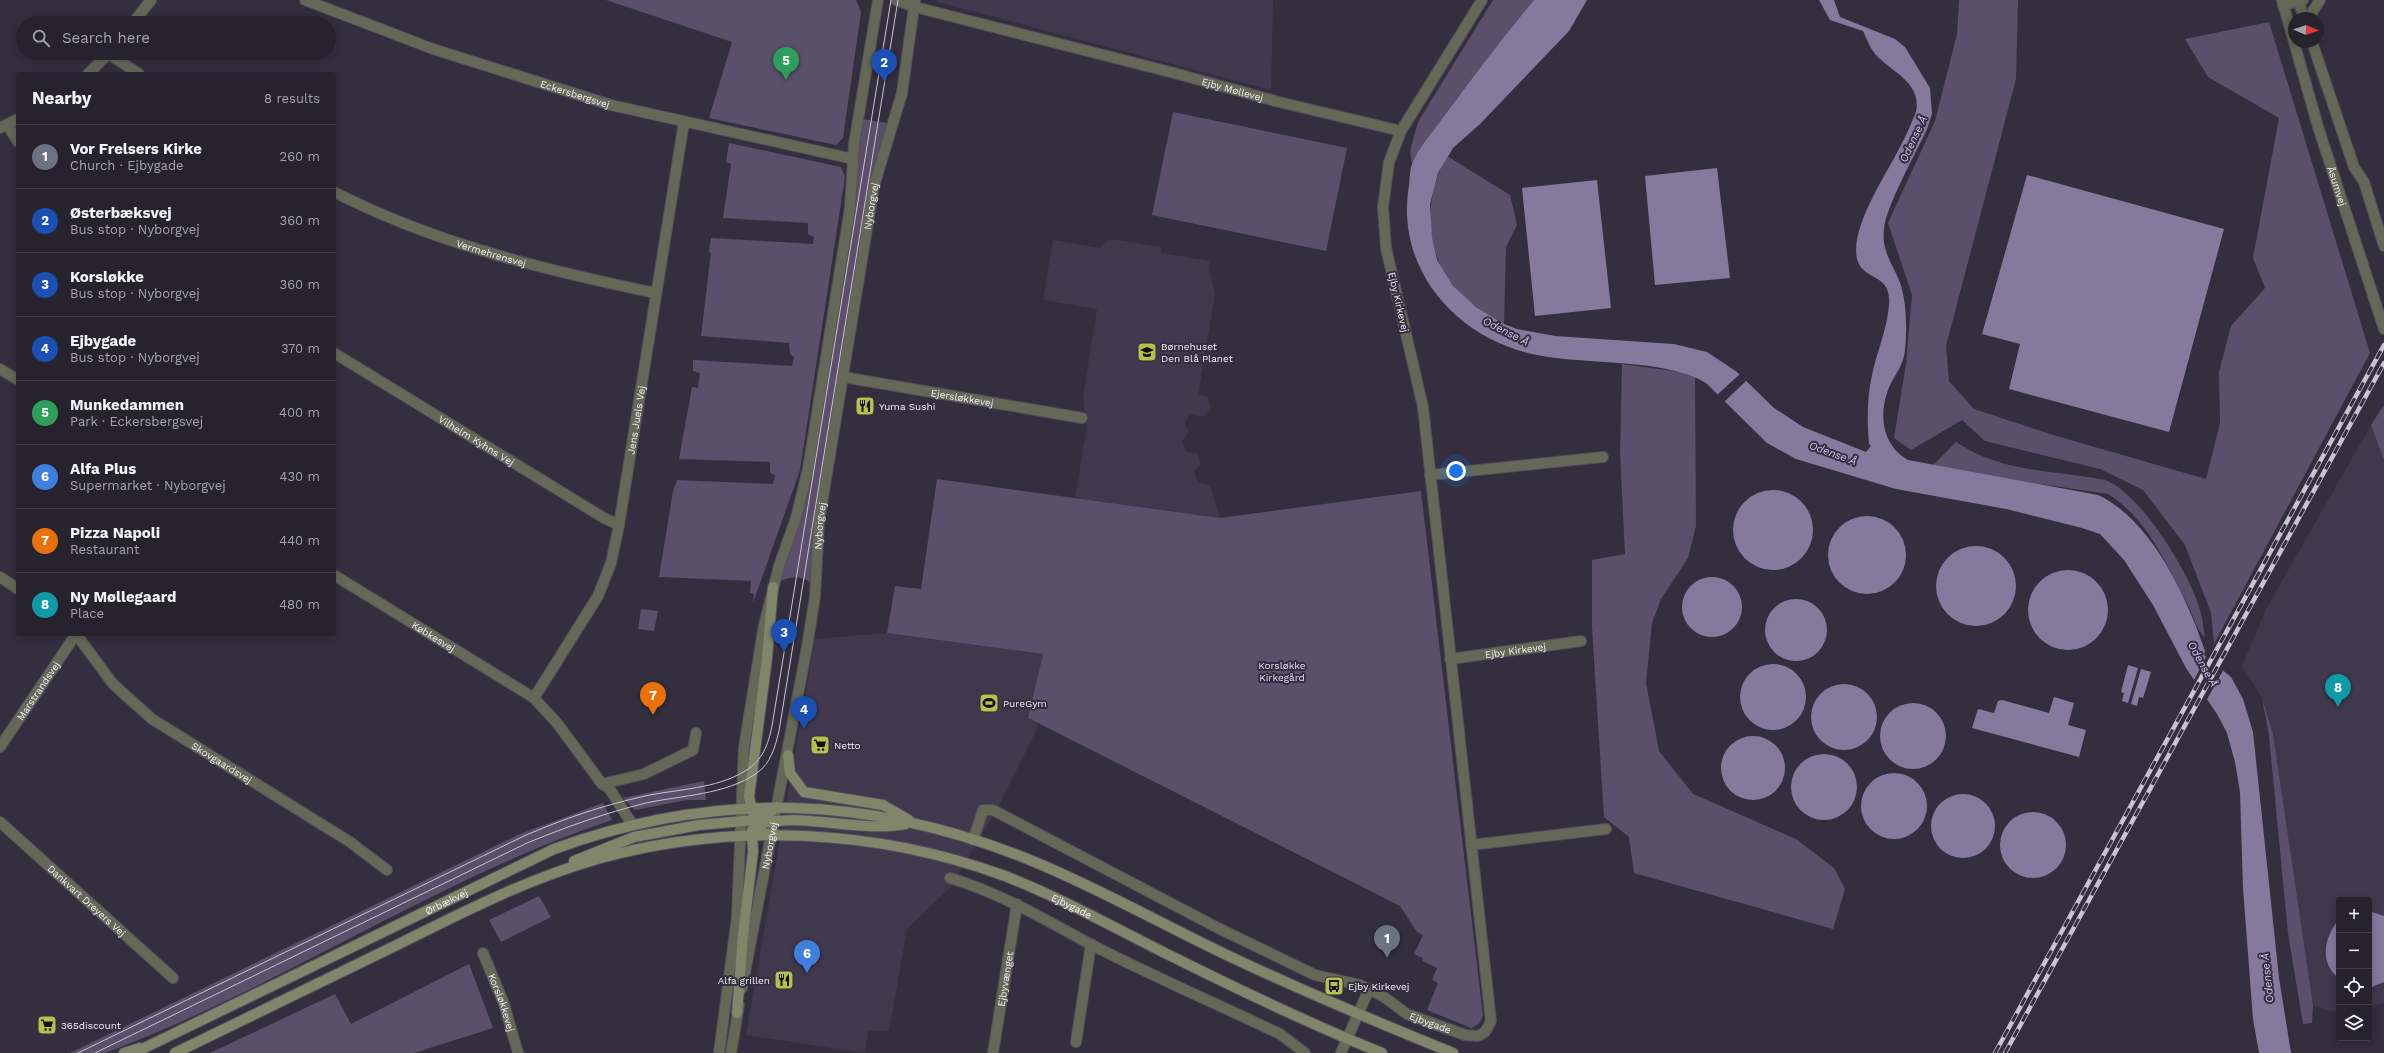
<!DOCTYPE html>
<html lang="en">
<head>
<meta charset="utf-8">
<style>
	:root { --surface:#27232e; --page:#332f3a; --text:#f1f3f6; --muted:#a4a4aa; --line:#43404a; --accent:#b4c24a }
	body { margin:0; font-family:"Work Sans",sans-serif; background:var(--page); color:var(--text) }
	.controls { position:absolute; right:12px; bottom:12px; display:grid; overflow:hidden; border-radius:4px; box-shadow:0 2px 10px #0003 }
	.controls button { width:36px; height:36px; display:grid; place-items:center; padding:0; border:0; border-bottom:1px solid var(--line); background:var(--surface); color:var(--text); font:20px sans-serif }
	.compass { position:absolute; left:2288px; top:12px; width:36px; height:36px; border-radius:50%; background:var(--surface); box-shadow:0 2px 10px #0003; rotate:92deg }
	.you { position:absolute; left:1456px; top:471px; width:14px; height:14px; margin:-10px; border:3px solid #fff; border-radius:50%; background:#1a73e8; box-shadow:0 0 0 6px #1a73e833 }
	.badge { display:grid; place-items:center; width:26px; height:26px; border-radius:50%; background:var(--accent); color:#fff; font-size:13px; font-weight:700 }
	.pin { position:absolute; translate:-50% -33px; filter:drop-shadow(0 1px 2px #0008) }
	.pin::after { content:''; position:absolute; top:21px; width:14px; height:12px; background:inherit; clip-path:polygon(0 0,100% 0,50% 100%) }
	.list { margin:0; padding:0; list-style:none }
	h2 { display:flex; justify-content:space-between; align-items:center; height:52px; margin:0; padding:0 16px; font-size:17px }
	h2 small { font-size:13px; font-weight:400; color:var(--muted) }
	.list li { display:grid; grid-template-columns:26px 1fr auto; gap:12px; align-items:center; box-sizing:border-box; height:64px; padding:0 16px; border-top:1px solid var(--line) }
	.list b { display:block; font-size:15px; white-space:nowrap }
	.list p { margin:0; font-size:13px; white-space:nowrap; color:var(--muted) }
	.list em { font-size:13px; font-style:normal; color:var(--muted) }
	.icon { flex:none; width:22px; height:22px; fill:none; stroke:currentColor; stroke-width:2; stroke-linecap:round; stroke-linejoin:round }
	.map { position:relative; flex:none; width:2384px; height:1053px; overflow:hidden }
	.search { position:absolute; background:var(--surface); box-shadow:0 2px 10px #0003; left:16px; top:16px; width:320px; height:44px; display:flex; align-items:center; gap:10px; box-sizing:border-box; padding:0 14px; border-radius:22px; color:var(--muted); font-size:15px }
	.panel { position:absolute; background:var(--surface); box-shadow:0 2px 10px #0003; left:16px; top:72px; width:320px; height:564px; border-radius:4px }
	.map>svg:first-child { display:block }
</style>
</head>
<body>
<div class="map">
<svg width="2384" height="1053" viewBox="0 0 2384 1053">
	<rect width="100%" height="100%" fill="#342f3e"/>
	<path fill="#40384d" d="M936,0H1273L1271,90L937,2Z
		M1110,239L1161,247V253L1210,261L1209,268L1215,294L1198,395L1207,396L1211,407L1203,417L1190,414L1185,422L1189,433L1182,441L1186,452L1197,453L1201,465L1194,471L1198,483L1210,485L1220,518L1075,498L1087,427L1083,396L1097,309L1043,300L1053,240L1100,248Z
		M2371,425L2384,460V1003L2369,1006V900H2339V1010L2329,1011L2313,1005L2273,734L2262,698L2242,666L2266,609Z
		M887,633L1043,654L1028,718L1039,725L998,807L951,887L907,929L889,1031H868L865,1053L746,1035L815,639Z"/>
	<path fill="#5a506b" d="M606,0H856L861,12L843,138L836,145L709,118L732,42Z
		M1493,0H1534L1457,98L1412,164L1410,151L1418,122Z
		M1959,0H2018L2016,79L1946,346L1949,381L1974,409L2053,435L2206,479L2220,423L2219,372L2231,326L2265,288L2253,258L2279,118L2208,77L2185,39L2269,22L2370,353L2214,644L2211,613L2185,545L2143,490L2100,469L1985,441L1962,420L1911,450L1894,438L1906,364L1912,295L1888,223L1935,121L1957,34Z
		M1173,112L1347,148L1326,251L1152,215Z
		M862,119L887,123L814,534L811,583C802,575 789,576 779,582L795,533Z
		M729,143L841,167L845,177L800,470L753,603L754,594L750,593L751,581L659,577L673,491L677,480L773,484L775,475L770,473V462L679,459L692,387L698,388L700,373L693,371V360L792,366L794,357L790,354L789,343L701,336L711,253L709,252L711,238L813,244L814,237L808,234V223L723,218L731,164L726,162Z
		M1447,156L1510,195L1517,225L1506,247L1504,324C1486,313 1466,302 1453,286C1424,250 1424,195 1447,156Z
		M1622,364L1681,372L1695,376L1696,526L1688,558L1661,599L1652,623L1646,683L1659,751L1693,794L1796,839L1834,868L1845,889L1833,929L1634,873L1629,837L1604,817L1592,627V560L1625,554L1620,452Z
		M2384,405V460L2371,425Z
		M1956,442C1990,465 2026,469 2066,474C2079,476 2092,477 2105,480C2140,492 2191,575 2200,610C2203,619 2203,628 2205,637C2195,629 2194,616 2188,605C2166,564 2148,519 2108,494L1981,475L1933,465Z
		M937,479L1220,518L1421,491L1483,1016L1479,1024L1471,1028L1427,1010L1438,983L1432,980L1437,968L1422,961L1423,958L1414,954L1423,935L1417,932L1400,906L1028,718L1043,654L887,633L895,586L921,589Z
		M641,609L658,611L654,631L638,629Z
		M2262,698L2273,734L2313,1005L2312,1023L2303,1024L2288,933L2269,736Z
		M704,781L706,800H687L635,810L623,798Z
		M603,803L612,820C464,870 335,951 194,1016C168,1028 142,1038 116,1049L105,1053H70L520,834Z
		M539,896L551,917L501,942L489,920Z
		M469,964L493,1028L414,1053H210L335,994L351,1024Z"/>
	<path fill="#86799e" d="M1534,0H1587L1569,31L1480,124L1453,148L1438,173L1430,204L1432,237L1437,260L1453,286L1476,307L1504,324L1517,329L1555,336L1674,344L1707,352L1737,372L1774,408L1803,427L1866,452L1871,446L1869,444C1867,420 1867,398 1872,375C1877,351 1887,330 1889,305C1892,272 1863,282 1857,259C1850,227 1886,175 1900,147C1906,136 1911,124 1916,112C1922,83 1893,73 1876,55C1870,48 1867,39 1863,31L1830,20L1819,0H1834L1840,17L1895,39L1905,47L1930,88L1932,114L1927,129C1916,153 1886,206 1884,229C1881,250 1892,263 1899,280C1907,300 1907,329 1905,350C1904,363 1897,372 1891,383C1878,410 1880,444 1908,460L2098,495C2152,520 2187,598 2205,651L2204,655L2231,677L2243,699L2253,732L2279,978L2291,1053H2259L2253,1019L2243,888L2240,792L2235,762L2227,733L2217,714L2186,668L2153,605L2124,560L2100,534L2082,528L2006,509L1896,489L1796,459L1767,443L1706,383C1666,358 1585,365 1537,355C1460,340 1398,274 1408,192C1410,183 1409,172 1412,164C1418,148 1433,132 1442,119C1472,78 1502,39 1534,0Z
		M1717,168L1730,278L1655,285L1645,176Z
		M2027,175L2224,229L2169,432L2009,389L2020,344L1982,334Z
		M1597,180L1611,308L1535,316L1522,188Z
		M1733 530a40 40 0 1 1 80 0a40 40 0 1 1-80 0Z
		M1828 555a39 39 0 1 1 78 0a39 39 0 1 1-78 0Z
		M1936 586a40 40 0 1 1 80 0a40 40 0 1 1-80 0Z
		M2028 610a40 40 0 1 1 80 0a40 40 0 1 1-80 0Z
		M1682 607a30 30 0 1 1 60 0a30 30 0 1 1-60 0Z
		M1765 630a31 31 0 1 1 62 0a31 31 0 1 1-62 0Z
		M1740 697a33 33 0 1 1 66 0a33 33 0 1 1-66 0Z
		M2128,665L2138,668L2128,703L2122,701L2124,693L2121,692Z
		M2141,669L2151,672L2143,698L2139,697L2137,706L2131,704Z
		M1811 717a33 33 0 1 1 66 0a33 33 0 1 1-66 0Z
		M2054,697L2074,703L2068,725L2086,730L2079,757L1972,728L1978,709L1994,713L1998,701L2002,700L2049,713Z
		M1880 736a33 33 0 1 1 66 0a33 33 0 1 1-66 0Z
		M1721 768a32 32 0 1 1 64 0a32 32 0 1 1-64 0Z
		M1791 787a33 33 0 1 1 66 0a33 33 0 1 1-66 0Z
		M1861 806a33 33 0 1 1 66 0a33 33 0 1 1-66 0Z
		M1931 826a32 32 0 1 1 64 0a32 32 0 1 1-64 0Z
		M2000 845a33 33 0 1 1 66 0a33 33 0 1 1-66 0Z
		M2369,911L2384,916V982L2369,988Z
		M2339,920V978C2319,964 2324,936 2339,920Z"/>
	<path fill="#342f3e" d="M1741,373L1748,379L1723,403L1716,396Z
		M2207,655L2225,667L2206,701L2193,682Z"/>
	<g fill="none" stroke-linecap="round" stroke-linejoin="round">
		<defs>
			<g id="minor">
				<path id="s1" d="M305,0L433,49L611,105L853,159"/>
				<path id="s2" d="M915,7L1174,73L1279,102L1401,131"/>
				<path d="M133,23L151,0"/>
				<path d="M109,54L139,74"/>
				<path d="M88,74L109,53"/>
				<path d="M7,124L18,142"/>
				<path d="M0,128L18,119"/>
				<path id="s3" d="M334,192C436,244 545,270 655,293"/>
				<path id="s4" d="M334,353L604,518L619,525"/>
				<path d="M0,369L18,380"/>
				<path id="s5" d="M843,377L1082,418"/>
				<path d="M1430,475L1603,457"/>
				<path id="s6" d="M334,575L534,698L557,723L602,784L609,788L632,824"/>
				<path d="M0,577L18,589"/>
				<path id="s7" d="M76,634L113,684L152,719L350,842L387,870"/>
				<path id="s8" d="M1450,659L1581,641"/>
				<path id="s9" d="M534,698L598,596L611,563L619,525L684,122"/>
				<path id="s10" d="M0,747L76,634"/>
				<path d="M602,784L644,774L693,750L696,733"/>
				<path id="s11" d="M0,822L173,978"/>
				<path id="s12" d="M973,840L983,810H993L1218,928L1315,975L1360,985L1384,997L1407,1014L1465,1035L1478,1036L1485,1032L1491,1021L1423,407L1386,248L1383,207L1389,162L1401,131L1482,0"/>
				<path d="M1471,845L1606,829"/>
				<path d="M950,878C1000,893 1044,919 1090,944C1152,976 1217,1004 1280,1034L1305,1053"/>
				<path id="s13" d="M483,953L504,1004L518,1053"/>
				<path d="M1076,1042L1091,944"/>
				<path id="s14" d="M993,1053L1017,904"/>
				<path d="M1341,1053L1369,989"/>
			</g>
			<g id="tertiary">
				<path d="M896,0L915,7"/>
				<path id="s15" d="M2282,0L2319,130L2384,329"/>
				<path d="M2298,0L2304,18"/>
				<path d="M2283,5L2303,0"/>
				<path d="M2311,18L2313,11L2320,0"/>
				<path d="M2312,42L2354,167L2364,182L2384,246"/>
				<path id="s16" d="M742,988L807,647L815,596L819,522L874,186L902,93L915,0"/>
				<path d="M719,1053L737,917L744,747L764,625L779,566L796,518L808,469L850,208L854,144L878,0"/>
				<path d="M731,1053L739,1005"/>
			</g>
			<g id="secondary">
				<path d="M788,755L790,773L804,792L883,805L909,820"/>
				<path d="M757,824C806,812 857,833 906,824"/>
				<path d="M770,835L764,833L756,824L749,797L767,658L773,587"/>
				<path d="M574,861L634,837L699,825L755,820L763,817L777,807"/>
				<path d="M737,1013L743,935L753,852L752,830"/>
				<path d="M124,1053L140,1048"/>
				<path id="s17" d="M134,1053L554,849C716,790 870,795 1030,860C1099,888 1165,926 1233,958C1305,992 1379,1023 1453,1053"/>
				<path id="s18" d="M175,1053C251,1016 327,979 403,942C467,910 532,877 601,858C732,822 877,829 1005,876C1059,897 1111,926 1163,952C1235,988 1307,1023 1382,1053"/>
			</g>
		</defs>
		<use href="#minor" stroke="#534e5c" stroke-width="12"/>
		<use href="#tertiary" stroke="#534e5c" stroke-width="12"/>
		<use href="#secondary" stroke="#534e5c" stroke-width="12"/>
		<use href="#minor" stroke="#656857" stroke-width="10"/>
		<use href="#tertiary" stroke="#656857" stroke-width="10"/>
		<use href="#secondary" stroke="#81866b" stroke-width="10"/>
		<path stroke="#c9c5d0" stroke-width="1" d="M78,1053L524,836C563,819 604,805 645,796C678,789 716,789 745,771C763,760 768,745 772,726L891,0
			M95,1053L527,843C566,827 605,813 646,803C683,795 725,795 757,773C771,763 775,747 779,731L898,0"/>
		<defs>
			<path id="rail" d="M1995,1053L2384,345
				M2005,1053L2384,363"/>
		</defs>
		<use href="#rail" stroke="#c9c5d0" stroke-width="4.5"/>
		<use href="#rail" stroke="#342f3e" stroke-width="3" stroke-dasharray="9" stroke-linecap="butt"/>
	</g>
	<defs>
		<symbol id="school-square" viewBox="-11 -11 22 22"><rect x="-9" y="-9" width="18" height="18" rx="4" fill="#b4c24a" stroke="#342f3e"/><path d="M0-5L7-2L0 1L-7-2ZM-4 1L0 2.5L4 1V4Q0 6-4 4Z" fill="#111"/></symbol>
		<symbol id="restaurant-square" viewBox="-11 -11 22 22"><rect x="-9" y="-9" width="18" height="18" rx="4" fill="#b4c24a" stroke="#342f3e"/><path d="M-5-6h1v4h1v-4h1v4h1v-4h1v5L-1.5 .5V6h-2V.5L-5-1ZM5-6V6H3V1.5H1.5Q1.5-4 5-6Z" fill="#111"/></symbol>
		<symbol id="stadium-square" viewBox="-11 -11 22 22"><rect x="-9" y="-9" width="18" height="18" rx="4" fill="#b4c24a" stroke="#342f3e"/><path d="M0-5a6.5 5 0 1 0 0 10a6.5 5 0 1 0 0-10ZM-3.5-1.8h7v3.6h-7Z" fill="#111"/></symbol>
		<symbol id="supermarket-square" viewBox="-11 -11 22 22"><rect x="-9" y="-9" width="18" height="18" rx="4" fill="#b4c24a" stroke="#342f3e"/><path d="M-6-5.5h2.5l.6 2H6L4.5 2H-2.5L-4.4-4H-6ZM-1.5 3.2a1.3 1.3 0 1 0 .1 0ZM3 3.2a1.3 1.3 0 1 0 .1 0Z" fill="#111"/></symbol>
		<symbol id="bus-square" viewBox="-11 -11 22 22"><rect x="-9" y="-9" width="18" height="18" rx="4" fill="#b4c24a" stroke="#342f3e"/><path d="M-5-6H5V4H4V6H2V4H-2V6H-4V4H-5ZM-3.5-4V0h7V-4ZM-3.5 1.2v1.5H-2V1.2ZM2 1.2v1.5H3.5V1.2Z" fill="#111"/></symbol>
	</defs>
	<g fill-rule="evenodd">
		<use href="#school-square" x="1136" y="341" width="22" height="22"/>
		<use href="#restaurant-square" x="854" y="395" width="22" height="22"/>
		<use href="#stadium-square" x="978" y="692" width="22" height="22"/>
		<use href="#supermarket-square" x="809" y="734" width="22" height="22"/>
		<use href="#restaurant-square" x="773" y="969" width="22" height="22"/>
		<use href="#bus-square" x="1323" y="975" width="22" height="22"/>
		<use href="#supermarket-square" x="36" y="1014" width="22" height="22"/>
	</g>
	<g text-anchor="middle" stroke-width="4" stroke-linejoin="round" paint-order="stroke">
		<g font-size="10" fill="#f3eff9" stroke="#342f3e">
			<text dy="4" stroke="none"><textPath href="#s2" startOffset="328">Ejby Møllevej</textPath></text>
			<text dy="4" stroke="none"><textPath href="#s1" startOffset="286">Eckersbergsvej</textPath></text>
			<text dy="4" stroke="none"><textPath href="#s15" startOffset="194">Åsumvej</textPath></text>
			<text dy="4" stroke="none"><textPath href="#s16" startOffset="793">Nyborgvej</textPath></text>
			<text dy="4" stroke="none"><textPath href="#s3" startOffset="169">Vermehrensvej</textPath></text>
			<text transform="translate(1399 302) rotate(77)" y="4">Ejby Kirkevej</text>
			<text dy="4" stroke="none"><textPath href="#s5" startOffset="121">Ejersløkkevej</textPath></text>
			<text dy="4" stroke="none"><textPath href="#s9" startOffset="301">Jens Juels Vej</textPath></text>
			<text dy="4" stroke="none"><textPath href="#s4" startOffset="167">Vilhelm Kyhns Vej</textPath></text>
			<text dy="4" stroke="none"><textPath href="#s16" startOffset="469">Nyborgvej</textPath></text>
			<text dy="4" stroke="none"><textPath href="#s6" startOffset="117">Købkesvej</textPath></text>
			<text dy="4" stroke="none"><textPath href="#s8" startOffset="66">Ejby Kirkevej</textPath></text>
			<text dy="4" stroke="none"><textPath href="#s10" startOffset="68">Marstrandsvej</textPath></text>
			<text dy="4" stroke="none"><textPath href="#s7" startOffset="197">Skovgaardsvej</textPath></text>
			<text dy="4" stroke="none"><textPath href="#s16" startOffset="145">Nyborgvej</textPath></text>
			<text dy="4" stroke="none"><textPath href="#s11" startOffset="117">Dankvart Dreyers Vej</textPath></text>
			<text dy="4" stroke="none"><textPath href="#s17" startOffset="347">Ørbækvej</textPath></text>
			<text dy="4" stroke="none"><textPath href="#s18" startOffset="953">Ejbygade</textPath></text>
			<text dy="4" stroke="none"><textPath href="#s14" startOffset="75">Ejbyvænget</textPath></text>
			<text dy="4" stroke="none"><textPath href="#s13" startOffset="53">Korsløkkevej</textPath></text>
			<text dy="4" stroke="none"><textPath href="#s12" startOffset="530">Ejbygade</textPath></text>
		</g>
		<g font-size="10" fill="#f3eff9" stroke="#342f3e" text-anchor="start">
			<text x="1161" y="350">Børnehuset<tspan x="1161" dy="12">Den Blå Planet</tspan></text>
			<text x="879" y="410">Yuma Sushi</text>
			<text x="1003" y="707">PureGym</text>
			<text x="834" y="749">Netto</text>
			<text x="770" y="984" text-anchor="end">Alfa grillen</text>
			<text x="1348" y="990">Ejby Kirkevej</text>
			<text x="61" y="1029">365discount</text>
		</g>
		<g font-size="10" fill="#e5d8fd" stroke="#342f3e">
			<text x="1282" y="669">Korsløkke<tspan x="1282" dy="12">Kirkegård</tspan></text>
		</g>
		<g font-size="11" font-style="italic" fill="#d6c5f6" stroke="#342f3e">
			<text transform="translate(1913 139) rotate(-65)" y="4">Odense Å</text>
			<text transform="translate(1506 331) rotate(27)" y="4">Odense Å</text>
			<text transform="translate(1833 453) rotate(20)" y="4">Odense Å</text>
			<text transform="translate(2203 664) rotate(61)" y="4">Odense Å</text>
			<text transform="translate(2267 978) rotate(-96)" y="4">Odense Å</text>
		</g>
	</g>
</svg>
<div class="controls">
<button>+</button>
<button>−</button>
<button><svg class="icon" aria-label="locate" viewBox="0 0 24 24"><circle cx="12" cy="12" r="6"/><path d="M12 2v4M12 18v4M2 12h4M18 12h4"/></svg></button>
<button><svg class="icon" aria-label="layers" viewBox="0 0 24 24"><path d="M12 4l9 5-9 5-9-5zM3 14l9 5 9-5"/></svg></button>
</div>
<svg class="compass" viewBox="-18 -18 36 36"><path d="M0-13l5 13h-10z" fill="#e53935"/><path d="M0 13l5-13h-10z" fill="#a4a4aa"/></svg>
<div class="you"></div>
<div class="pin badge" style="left:1387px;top:958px;background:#6b7280">1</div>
<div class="pin badge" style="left:884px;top:82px;background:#1a4fb4">2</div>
<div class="pin badge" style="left:784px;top:652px;background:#1a4fb4">3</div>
<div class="pin badge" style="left:804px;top:729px;background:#1a4fb4">4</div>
<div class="pin badge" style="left:786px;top:80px;background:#2e9e5b">5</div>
<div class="pin badge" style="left:807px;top:973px;background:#3f7fe0">6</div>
<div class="pin badge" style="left:653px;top:715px;background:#e8710a">7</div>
<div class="pin badge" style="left:2338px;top:707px;background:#0f9aa8">8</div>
<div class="search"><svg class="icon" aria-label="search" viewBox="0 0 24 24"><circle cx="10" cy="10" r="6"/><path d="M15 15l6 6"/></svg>Search here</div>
<section class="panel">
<h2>Nearby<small>8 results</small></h2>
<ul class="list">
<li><span class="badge" style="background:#6b7280">1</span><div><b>Vor Frelsers Kirke</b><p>Church · Ejbygade</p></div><em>260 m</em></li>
<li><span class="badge" style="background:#1a4fb4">2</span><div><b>Østerbæksvej</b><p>Bus stop · Nyborgvej</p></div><em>360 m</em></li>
<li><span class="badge" style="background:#1a4fb4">3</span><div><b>Korsløkke</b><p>Bus stop · Nyborgvej</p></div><em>360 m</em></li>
<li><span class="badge" style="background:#1a4fb4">4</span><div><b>Ejbygade</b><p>Bus stop · Nyborgvej</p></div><em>370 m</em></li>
<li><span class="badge" style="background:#2e9e5b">5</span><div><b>Munkedammen</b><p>Park · Eckersbergsvej</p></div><em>400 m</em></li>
<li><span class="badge" style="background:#3f7fe0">6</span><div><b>Alfa Plus</b><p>Supermarket · Nyborgvej</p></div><em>430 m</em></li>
<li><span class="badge" style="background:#e8710a">7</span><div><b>Pizza Napoli</b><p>Restaurant</p></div><em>440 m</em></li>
<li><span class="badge" style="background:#0f9aa8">8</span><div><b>Ny Møllegaard</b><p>Place</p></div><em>480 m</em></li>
</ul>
</section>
</div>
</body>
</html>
